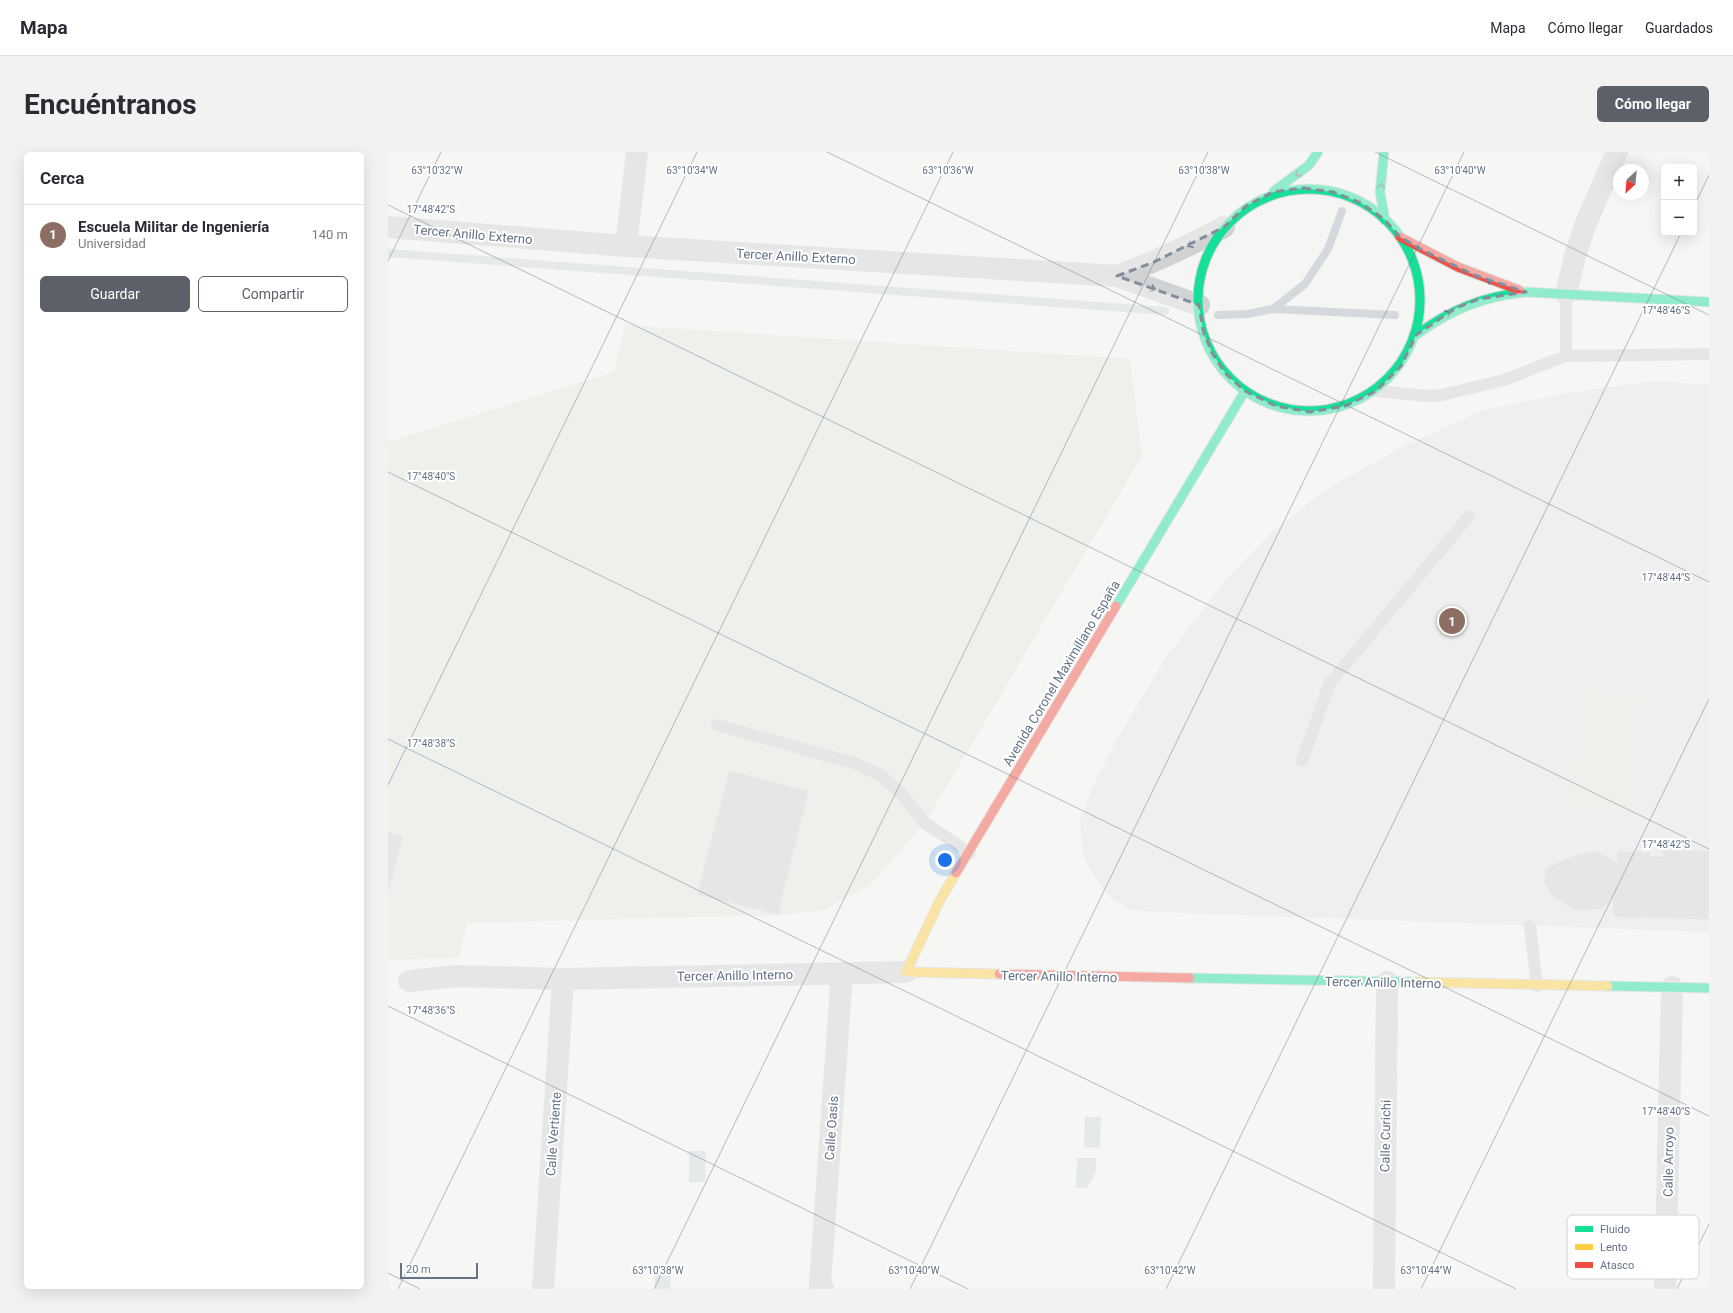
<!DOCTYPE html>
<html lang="es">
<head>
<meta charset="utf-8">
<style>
	:root { --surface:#fff; --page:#f2f2f3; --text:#2b2b33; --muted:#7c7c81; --line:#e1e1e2; --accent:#5b6069 }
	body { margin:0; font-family:Roboto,sans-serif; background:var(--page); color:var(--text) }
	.controls { position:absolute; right:12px; top:12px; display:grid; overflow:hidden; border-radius:6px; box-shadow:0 4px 16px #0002 }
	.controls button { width:36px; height:36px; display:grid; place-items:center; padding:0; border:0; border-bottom:1px solid var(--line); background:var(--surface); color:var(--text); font:20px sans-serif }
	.compass { position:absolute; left:1225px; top:12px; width:36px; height:36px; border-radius:50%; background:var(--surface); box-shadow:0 4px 16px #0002; rotate:206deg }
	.scale { position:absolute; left:12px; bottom:10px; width:78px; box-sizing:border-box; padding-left:4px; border:2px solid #637286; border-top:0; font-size:11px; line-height:14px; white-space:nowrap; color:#637286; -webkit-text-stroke:3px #fff; paint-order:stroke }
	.you { position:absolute; left:557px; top:708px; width:14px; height:14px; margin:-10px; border:3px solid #fff; border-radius:50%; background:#1a73e8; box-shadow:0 0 0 6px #1a73e833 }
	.badge { display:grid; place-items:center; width:26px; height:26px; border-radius:50%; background:var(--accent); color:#fff; font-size:13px; font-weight:700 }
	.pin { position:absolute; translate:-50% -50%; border:2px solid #fff; box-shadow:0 1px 4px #0006 }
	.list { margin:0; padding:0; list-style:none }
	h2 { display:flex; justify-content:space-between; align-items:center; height:52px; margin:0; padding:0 16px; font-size:17px }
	h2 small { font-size:13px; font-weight:400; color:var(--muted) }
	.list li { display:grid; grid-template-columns:26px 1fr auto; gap:12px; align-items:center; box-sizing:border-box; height:60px; padding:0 16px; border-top:1px solid var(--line) }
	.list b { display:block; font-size:15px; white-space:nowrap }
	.list p { margin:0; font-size:13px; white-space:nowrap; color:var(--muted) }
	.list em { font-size:13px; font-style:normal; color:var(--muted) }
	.actions { display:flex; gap:8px; padding:12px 16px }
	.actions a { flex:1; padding:9px 0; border:1px solid var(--accent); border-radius:6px; text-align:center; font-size:14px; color:var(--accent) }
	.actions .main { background:var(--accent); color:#fff }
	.map { position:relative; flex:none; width:1321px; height:1137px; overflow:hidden; border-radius:6px }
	header { display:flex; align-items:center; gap:24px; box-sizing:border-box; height:56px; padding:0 20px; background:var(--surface); border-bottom:1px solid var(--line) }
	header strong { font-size:19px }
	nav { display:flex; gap:22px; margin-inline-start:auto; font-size:14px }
	.intro { display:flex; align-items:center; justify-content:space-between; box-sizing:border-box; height:96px; padding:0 24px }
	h1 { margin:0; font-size:28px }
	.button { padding:10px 18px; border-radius:6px; background:var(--accent); color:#fff; font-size:14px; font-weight:700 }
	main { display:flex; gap:24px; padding:0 24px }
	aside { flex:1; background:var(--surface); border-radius:6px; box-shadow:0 4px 16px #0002 }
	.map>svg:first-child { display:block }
</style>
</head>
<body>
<header>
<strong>Mapa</strong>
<nav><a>Mapa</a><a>Cómo llegar</a><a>Guardados</a></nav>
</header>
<div class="intro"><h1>Encuéntranos</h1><a class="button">Cómo llegar</a></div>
<main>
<aside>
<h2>Cerca<small></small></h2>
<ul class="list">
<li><span class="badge" style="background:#8d6e63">1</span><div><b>Escuela Militar de Ingeniería</b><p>Universidad</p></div><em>140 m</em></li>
</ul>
<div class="actions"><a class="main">Guardar</a><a>Compartir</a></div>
</aside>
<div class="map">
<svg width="1321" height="1137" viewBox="0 0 1321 1137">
	<rect width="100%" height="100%" fill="#f5f6f4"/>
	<path fill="#e5e7e6" d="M1265,229L1321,233V780L769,760L743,758L722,746L706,724L695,703L692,670L700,646L723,597L775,510L837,428L884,380L936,339L1014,295L1096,258L1181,241Z"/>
	<path fill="#e4e9e2" d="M237,173L742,207L754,304L537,671L483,732L436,758L390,763L79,771L71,806L0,808V290L226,220Z
		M1192,537L1255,543L1243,662L1180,656Z"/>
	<path fill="#d3d9dd" d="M697,965H713L712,996L696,995Z
		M301,999H318L317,1030H301Z
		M689,1006H708V1020L699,1036H688Z
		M267,1115L283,1116L282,1137H267Z"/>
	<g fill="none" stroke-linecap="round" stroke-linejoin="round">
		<path stroke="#d3d9dd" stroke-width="8" d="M0,101L777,159
			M885,157L1007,163
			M830,163L860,162L885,157L917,132L940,97L954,59"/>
	</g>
	<path fill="#d1d3d4" stroke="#e4e5e4" d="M341,618L421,639L390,763L309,743Z
		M0,680L15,684L0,744Z
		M1273,698H1321V768L1225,765V746L1214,757L1197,759L1185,757L1164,744L1155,729L1159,715L1187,703L1207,699L1229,710V699L1261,700L1263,704H1276Z"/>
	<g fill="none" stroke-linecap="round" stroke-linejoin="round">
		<defs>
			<path id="fast" d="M996,0L992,40L997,68
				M810 148a111 111 0 1 1 222 0a111 111 0 1 1-222 0Z
				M886,39L921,13L930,0
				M1028,183C1064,157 1094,145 1138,140L1321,150
				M728,454L857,239
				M802,826L1029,830
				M1220,834L1321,836"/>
			<path id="slow" d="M568,721L551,750L518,820L611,822
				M1029,830L1220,834"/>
			<path id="jam" d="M1012,85L1070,115L1131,138
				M568,721L728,454
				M611,822L802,826"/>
		</defs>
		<use href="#fast" stroke="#d1d3d4" stroke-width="11"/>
		<use href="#slow" stroke="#d1d3d4" stroke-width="11"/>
		<use href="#jam" stroke="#d1d3d4" stroke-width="11"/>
		<path stroke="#d1d2d3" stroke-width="12" d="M1178,204V142
			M988,239L1040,244L1054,243L1116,228L1178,204L1321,202
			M329,573L469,612L492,623L511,639L537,671L582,701
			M914,609L942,531L1081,364
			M1142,774L1149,834"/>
		<path stroke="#d1d2d3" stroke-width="22" d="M0,75L238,94L729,124L811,153
			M238,94L249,0
			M729,124C767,110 801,94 836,75
			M1178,142L1187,104L1198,71L1229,0
			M21,829L68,824L175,827L518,820
			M155,1137L175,827
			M435,1137L432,1132L454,821
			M996,1137L999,830
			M1277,1137L1284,835"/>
		<use href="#fast" stroke="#16e098" stroke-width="9"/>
		<use href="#slow" stroke="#ffcf43" stroke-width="9"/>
		<use href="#jam" stroke="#f24e42" stroke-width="9"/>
	</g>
	<defs><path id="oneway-chevron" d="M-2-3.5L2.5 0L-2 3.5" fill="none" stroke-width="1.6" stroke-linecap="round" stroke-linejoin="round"/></defs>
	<g stroke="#5f7887">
		<use href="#oneway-chevron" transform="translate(910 22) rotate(143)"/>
		<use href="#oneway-chevron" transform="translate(993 34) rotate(-86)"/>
		<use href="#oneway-chevron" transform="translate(1101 128) rotate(-160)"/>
		<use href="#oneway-chevron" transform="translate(1060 161) rotate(-30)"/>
	</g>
	<g stroke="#748092">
		<use href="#oneway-chevron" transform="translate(802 93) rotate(153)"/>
		<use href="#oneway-chevron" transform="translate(765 137) rotate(20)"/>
	</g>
	<path d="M0 0H1321V1137H0ZM915,36L945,40L973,51L997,68L1012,85L1036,99L1086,123L1138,140L1091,147L1068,156L1028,183L1013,214L988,239L957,254L922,260L888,254L857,239L838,222L824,201L815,178L811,153L729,124L766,110L836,75L858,54L885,40Z" fill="#f5f6f4" fill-opacity=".55" fill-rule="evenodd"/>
	<path fill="none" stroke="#828e9d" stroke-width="3" stroke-dasharray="8 5" stroke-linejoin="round" d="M915,36L945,40L973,51L997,68L1012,85L1036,99L1086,123L1138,140L1091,147L1068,156L1028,183L1013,214L988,239L957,254L922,260L888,254L857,239L838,222L824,201L815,178L811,153L729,124L766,110L836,75L858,54L885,40Z"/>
	<path fill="none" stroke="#637286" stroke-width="1" stroke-opacity="0.45" d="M439,0L1321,430M987,0L1321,163M0,53L1321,697M1306,54L1321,23M0,109L53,0M0,320L1321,964M0,587L1128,1137M0,633L309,0M0,854L580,1137M0,1121L32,1137M10,1137L565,0M266,1137L820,0M522,1137L1076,0M778,1137L1293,81M1033,1137L1321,547M1289,1137L1321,1072"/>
	<g text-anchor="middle" stroke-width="4" stroke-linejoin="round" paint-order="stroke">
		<g font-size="13" fill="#637286" stroke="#fff">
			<text transform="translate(85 82) rotate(5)" y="5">Tercer Anillo Externo</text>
			<text transform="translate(408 104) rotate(3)" y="5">Tercer Anillo Externo</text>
			<text transform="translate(673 521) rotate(-59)" y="5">Avenida Coronel Maximiliano España</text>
			<text transform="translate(347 823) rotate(-1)" y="5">Tercer Anillo Interno</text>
			<text transform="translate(671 824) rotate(1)" y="5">Tercer Anillo Interno</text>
			<text transform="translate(995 830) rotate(1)" y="5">Tercer Anillo Interno</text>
			<text transform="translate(443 976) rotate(-86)" y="5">Calle Oasis</text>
			<text transform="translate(165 982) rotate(-86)" y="5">Calle Vertiente</text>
			<text transform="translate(997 984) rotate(-89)" y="5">Calle Curichi</text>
			<text transform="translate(1280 1010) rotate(-89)" y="5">Calle Arroyo</text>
		</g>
	</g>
	<rect x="1179" y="1063" width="132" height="64" rx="6" fill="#fff" stroke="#d0d5db" stroke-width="1"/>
	<rect x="1187" y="1074" width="18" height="6" fill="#16e098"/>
	<rect x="1187" y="1092" width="18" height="6" fill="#ffcf43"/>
	<rect x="1187" y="1110" width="18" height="6" fill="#f24e42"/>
	<g font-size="11" fill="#637286">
		<text x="1212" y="1081">Fluido</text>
		<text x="1212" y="1099">Lento</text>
		<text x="1212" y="1117">Atasco</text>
	</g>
	<g font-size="10" text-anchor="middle" fill="#637286" stroke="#fff" stroke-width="4" stroke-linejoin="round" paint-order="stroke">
		<text x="49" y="22">63°10'32"W</text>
		<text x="304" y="22">63°10'34"W</text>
		<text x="560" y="22">63°10'36"W</text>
		<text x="816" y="22">63°10'38"W</text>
		<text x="1072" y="22">63°10'40"W</text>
		<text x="43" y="61">17°48'42"S</text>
		<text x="1278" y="162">17°48'46"S</text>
		<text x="43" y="328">17°48'40"S</text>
		<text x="1278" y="429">17°48'44"S</text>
		<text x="43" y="595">17°48'38"S</text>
		<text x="1278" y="696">17°48'42"S</text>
		<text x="43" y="862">17°48'36"S</text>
		<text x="1278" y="963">17°48'40"S</text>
		<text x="270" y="1122">63°10'38"W</text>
		<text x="526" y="1122">63°10'40"W</text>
		<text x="782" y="1122">63°10'42"W</text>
		<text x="1038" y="1122">63°10'44"W</text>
	</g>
</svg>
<div class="controls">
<button>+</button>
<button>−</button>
</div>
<svg class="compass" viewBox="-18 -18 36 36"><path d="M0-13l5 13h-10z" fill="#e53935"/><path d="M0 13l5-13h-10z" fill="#7c7c81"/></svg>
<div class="scale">20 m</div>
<div class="you"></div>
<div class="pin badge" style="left:1064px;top:469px;background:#8d6e63">1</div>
</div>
</main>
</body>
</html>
